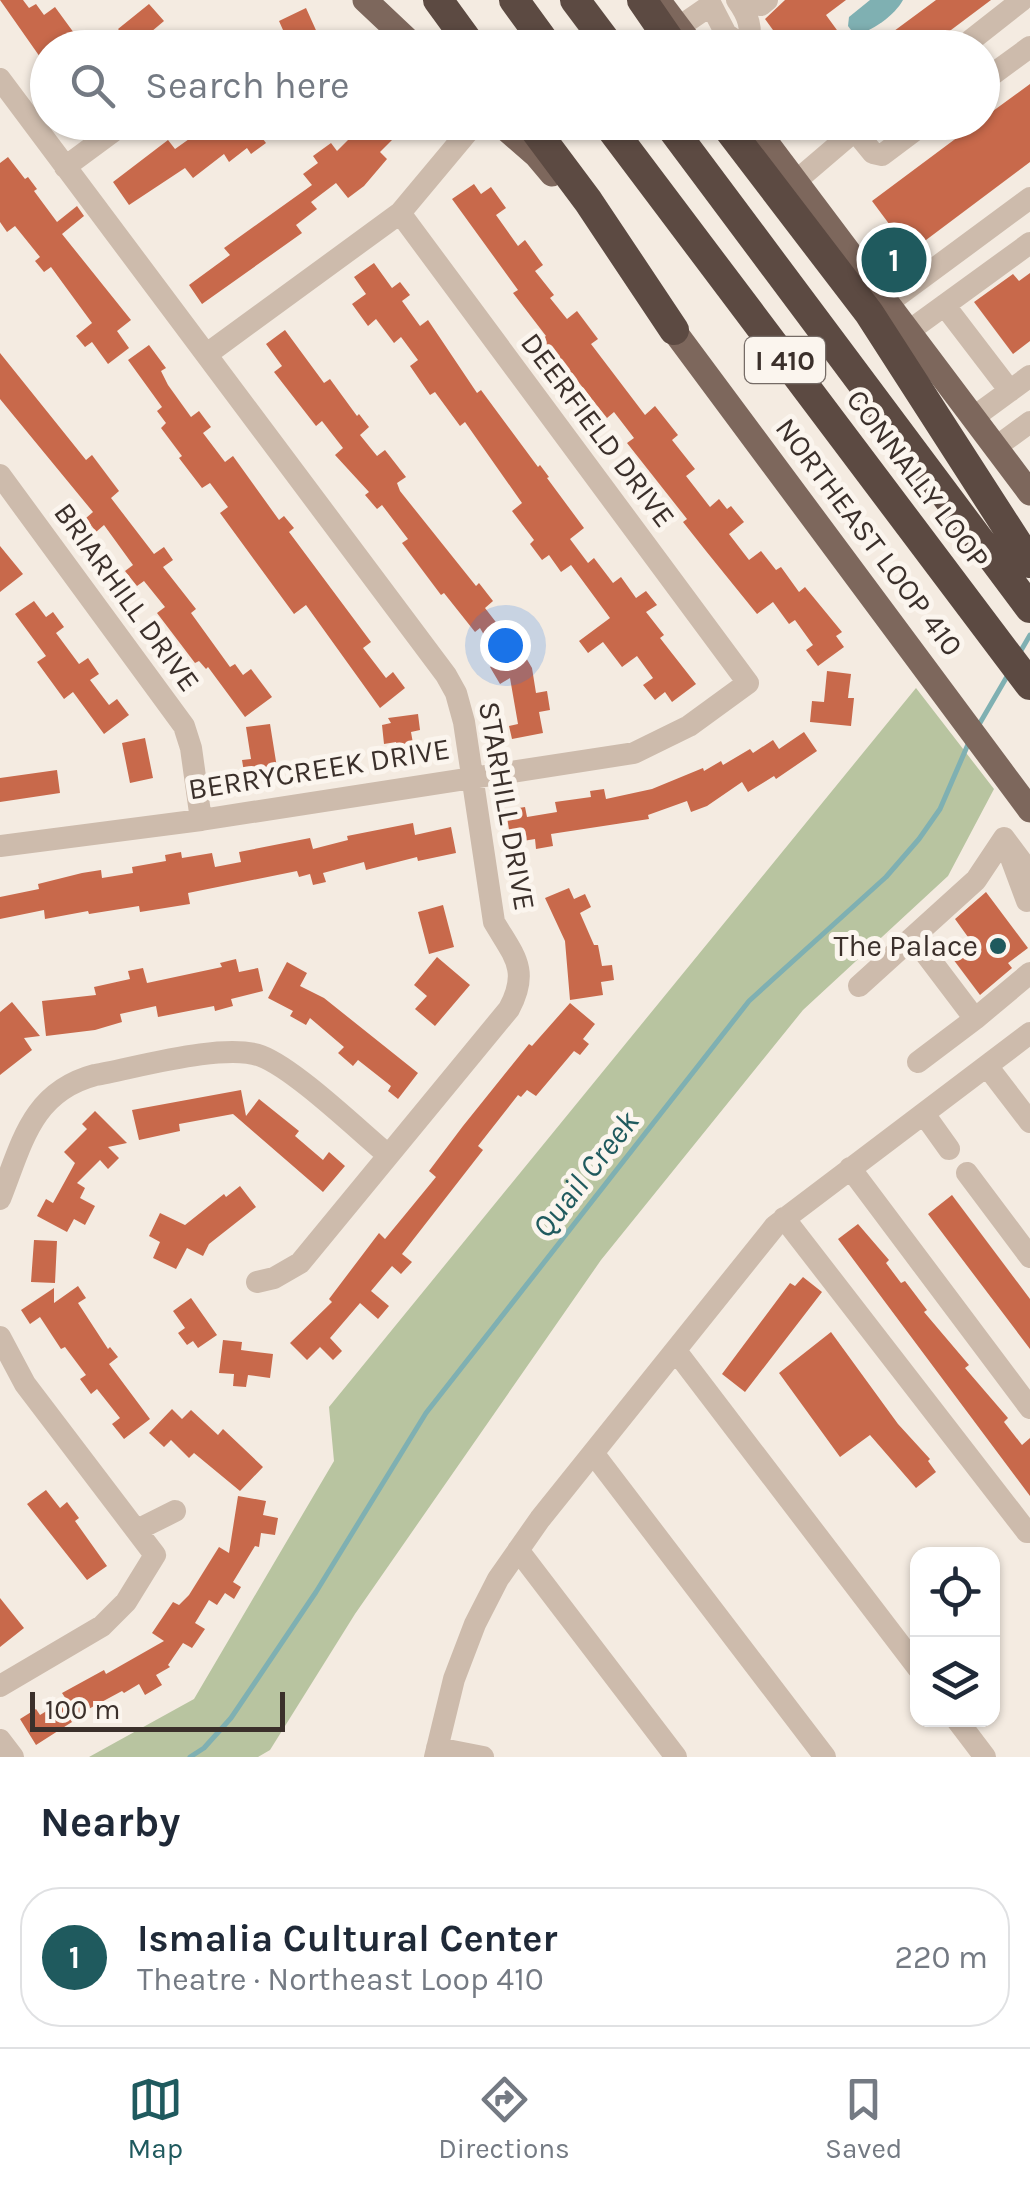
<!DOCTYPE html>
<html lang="en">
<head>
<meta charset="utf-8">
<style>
	:root { --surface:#fff; --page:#f2f2f3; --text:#1f2937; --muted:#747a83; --line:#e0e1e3; --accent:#1f5a5e }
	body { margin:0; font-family:Karla,sans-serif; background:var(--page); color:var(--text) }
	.controls { position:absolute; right:30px; bottom:30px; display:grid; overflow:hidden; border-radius:20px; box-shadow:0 2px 8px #0004 }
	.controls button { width:90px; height:90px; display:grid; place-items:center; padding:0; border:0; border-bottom:2px solid var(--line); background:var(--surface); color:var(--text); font:50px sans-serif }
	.scale { position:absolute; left:30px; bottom:25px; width:255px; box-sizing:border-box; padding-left:10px; border:5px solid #3b302b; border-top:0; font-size:28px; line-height:35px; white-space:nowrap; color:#3b302b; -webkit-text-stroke:8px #fbf5ee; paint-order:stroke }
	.you { position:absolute; left:505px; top:645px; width:35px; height:35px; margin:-25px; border:8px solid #fff; border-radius:50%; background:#1a73e8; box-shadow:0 0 0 15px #1a73e833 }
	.badge { display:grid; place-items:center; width:65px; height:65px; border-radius:50%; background:var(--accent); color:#fff; font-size:32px; font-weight:700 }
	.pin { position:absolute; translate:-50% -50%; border:5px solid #fff; box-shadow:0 2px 10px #0006 }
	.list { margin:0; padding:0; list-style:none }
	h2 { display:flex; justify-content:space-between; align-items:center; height:130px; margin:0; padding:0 40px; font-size:42px }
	h2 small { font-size:32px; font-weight:400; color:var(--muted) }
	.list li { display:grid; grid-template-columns:65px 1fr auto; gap:30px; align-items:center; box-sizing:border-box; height:140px; margin:0 20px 20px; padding:0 20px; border:2px solid var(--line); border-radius:40px }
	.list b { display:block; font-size:38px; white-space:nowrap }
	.list p { margin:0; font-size:32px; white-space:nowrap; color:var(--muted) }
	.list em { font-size:32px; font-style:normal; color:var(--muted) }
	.icon { flex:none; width:55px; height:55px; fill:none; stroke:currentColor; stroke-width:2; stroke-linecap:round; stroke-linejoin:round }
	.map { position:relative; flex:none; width:1030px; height:1757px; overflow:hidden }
	.search { position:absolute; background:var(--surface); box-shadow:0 2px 8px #0004; left:30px; right:30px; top:30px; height:110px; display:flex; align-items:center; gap:25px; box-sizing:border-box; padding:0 35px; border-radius:55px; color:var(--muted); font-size:38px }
	.sheet { height:290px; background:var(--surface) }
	nav { display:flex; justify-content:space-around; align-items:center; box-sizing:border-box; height:140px; border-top:2px solid var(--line); background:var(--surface); font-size:28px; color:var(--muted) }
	nav a { display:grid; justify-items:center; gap:5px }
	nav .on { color:var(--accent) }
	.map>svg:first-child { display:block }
</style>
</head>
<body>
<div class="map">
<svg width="1030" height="1757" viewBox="0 0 1030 1757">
	<rect width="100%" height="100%" fill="#f4ebe1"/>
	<path fill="#b8c4a0" d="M916,688L994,789L948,876L803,1010L601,1260L355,1614L270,1750L258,1757H89L194,1699L334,1461L329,1407Z"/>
	<path fill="#7fb0b2" d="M870,0H903C895,15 871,33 854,34L848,26L849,17Z"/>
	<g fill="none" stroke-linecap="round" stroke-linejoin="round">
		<path stroke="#7fb0b2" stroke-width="5" d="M1019,654L1030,635
			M977,728L1009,673
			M190,1757L204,1748L231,1718L316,1592L426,1413L749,1001L886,877L919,839L940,809L969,742"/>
	</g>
	<path fill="#c8694b" d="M0,0H23L29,8L36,4L44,15L55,7L74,33L53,48H48L40,57Z
		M785,0H846L826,15L850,48H786L765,19Z
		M936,0H991L927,48H871Z
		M149,4L164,21L145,37L154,48H134L118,29Z
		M306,8L324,48H291L279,21Z
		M1030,84V162L910,252L872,201L978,122H982V119Z
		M213,122H250L266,143L251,154L247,148L229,162L224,154L193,178L185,168L129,205L113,182L168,140L175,149Z
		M366,122H410L380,152L387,159L364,186L348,198L336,183L311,202L317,209L296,225L302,233L202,304L189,285L230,255L224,248L312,185L303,174L318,163L313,156L331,143L337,151Z
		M8,157L25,179L28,177L37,189L34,191L57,222L77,206L84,216L62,234L131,320L117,331L129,348L108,364L92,342L85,347L76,336L92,323L51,267L44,272L35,261L40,257L15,226L7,232L0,222V163Z
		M474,184L481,194L491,187L506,208L496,215L518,246L525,240L543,265L535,271L554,295L550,298L567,319L577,311L598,339L591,344L645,415L655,406L678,435L672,440L695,469L686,476L710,507L719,499L727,509L731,506L744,522L729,534L749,560L761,551L776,570L781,567L799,592L805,587L842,632L836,636L844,647L818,666L806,650L813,645L795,620L789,624L773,602L757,614L706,551L683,522L687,519L627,443L634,438L614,412L607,418L553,350L550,352L540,340L546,336L513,293L518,290L452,199Z
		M374,263L392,288L400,282L410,295L402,301L420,326L428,320L477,393L481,390L538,467L540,465L549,477L547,478L584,528L570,539L588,563L594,558L613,583L621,577L636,598L646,591L657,605L646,612L664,635L660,638L696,684L672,702L665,692L655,700L643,685L653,678L637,656L622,667L603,642L588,653L579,641L610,618L571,565L561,572L549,555L542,560L530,544L534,540L512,511L522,503L465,422L460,426L435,392L430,395L410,366L418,360L401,337L394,343L376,319L368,326L352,304L366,294L354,277Z
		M1030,273V341L1013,354L974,302L1013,274L1019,281Z
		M285,330L324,383L330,379L357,416L359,414L369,427L360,435L377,456L385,450L406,477L397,483L400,491L476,586L479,583L493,601L485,608L502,630L508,627L532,668L536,693L547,691L550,710L539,712L543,733L512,739L509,726L518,724L510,678L500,684L490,667L499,661L480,628L475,632L444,593L441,595L402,543L408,539L382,505L377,509L365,495L369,492L335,455L343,448L322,421L316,426L274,372L282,366L266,344Z
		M149,345L166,368L161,371L168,385L191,417L199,411L211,427L203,433L225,462L233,456L279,520L284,516L294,528L289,532L371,642L363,648L386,678L393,672L405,688L380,708L306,605L294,614L220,513L228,507L210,483L202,488L179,458L182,456L161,428L166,423L157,411L162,407L128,360Z
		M0,353L86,460L92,455L119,491L111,498L154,554L164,547L173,560L163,567L196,609L191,613L230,667L235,664L243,675L251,669L272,697L245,717L208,667L206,669L199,661L195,663L157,613L165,607L144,581L137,586L125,571L133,565L104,525L96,532L86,518L93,512L0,399Z
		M0,546L23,574L0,592Z
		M34,601L46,617L53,612L64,627L56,633L79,664L88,658L99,674L90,680L109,705L117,699L129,715L104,734L73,692L64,699L37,662L46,656L15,614Z
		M827,671L851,674L848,698H854L851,726L810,722L812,701L824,702Z
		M418,714L420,730L411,732L415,755L399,757L396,742L384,744L382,725L391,723L388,718Z
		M270,724L278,774L245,778L242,760L251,759L246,727Z
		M804,732L817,751L776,779L774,776L748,792L742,782L707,806L691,812L687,801L648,815L649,819L551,834L553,846L536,849L535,839L511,843L506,810L525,807L527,817L557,812L555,802L591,797L590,791L604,789L606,799L652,789L703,768L704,771L721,761L723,765L750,749L753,753L773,740L779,749Z
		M145,738L153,778L130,783L122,743Z
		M57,770L60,793L0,802V778Z
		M413,823L415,835L451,827L456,853L418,861L417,857L366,870L364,862L323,873L326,882L313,885L310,874L299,877L297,871L188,893L190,904L140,912L139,906L89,914L88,911L45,919L44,910L0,919V897L39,889L38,884L82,873L101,870L102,878L133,873L132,867L166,861L165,855L181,852L182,858L212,853L215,867L241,862L239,852L310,838L313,849L348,840L347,836Z
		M569,888L574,899L585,894L591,907L580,913L594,945H598L602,966L612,965L614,980L601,982L603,995L570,1000L565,941L545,898Z
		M986,892L1028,948L1008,963L1012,968L980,995L953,959L973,944L955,919Z
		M443,905L454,947L429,954L418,912Z
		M437,957L470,985L435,1026L415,1009L427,996L414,985Z
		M236,959L239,972L258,968L263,991L231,999L233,1006L215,1011L214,1006L158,1017L156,1006L120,1014L122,1022L95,1030L46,1036L42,1001L96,995L94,987L130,979L128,971L143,968L147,983L222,967L220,963Z
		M287,962L307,973L300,986L324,998L418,1073L398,1099L388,1091L391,1086L358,1060L353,1066L338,1053L344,1047L310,1018L306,1025L290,1016L293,1011L268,998Z
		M12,1002L40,1036L24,1038L32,1050L0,1075V1012Z
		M570,1003L595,1024L583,1039L589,1044L580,1055L574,1051L536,1096L527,1090L521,1097L518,1095L478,1146L483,1150L402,1254L412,1262L401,1274L392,1266L371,1291L389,1306L378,1319L360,1303L330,1338L342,1351L333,1360L320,1347L307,1360L290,1343L332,1302L329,1299L379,1233L385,1239L404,1216L436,1177L429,1171L463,1126L529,1044L532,1046Z
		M241,1090L246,1116L259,1099L299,1131L295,1136L323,1160L329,1152L345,1166L323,1192L233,1114L179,1124L180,1131L139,1140L132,1110Z
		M95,1111L127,1143L108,1147L119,1158L108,1169L100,1160L77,1183L85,1188L80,1198L95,1206L85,1225L74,1219L67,1232L37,1216L46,1199L53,1203L75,1163L64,1152L87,1129L82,1124Z
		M240,1186L256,1207L209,1244L203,1256L187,1248L176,1269L153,1258L160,1242L149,1236L160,1213L185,1225L224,1194L226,1197Z
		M952,1195L1030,1299V1349L928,1214Z
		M858,1224L889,1260L886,1263L901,1283L905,1281L927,1310L924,1312L969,1365L965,1368L1008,1418L1004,1422L1022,1445L1030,1438V1496L838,1239Z
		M34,1240L57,1241L55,1283L31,1282Z
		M803,1277L822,1292L745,1392L722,1374L790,1283L795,1286Z
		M78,1286L86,1298L78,1303L108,1349L110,1347L118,1357L109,1364L150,1419L124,1439L112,1424L120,1418L97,1389L91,1394L80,1379L86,1375L65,1347L61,1349L40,1317L30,1324L21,1310L54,1288V1303Z
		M191,1298L217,1335L198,1348L193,1341L187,1345L178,1333L185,1328L173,1311Z
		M831,1332L898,1424L930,1459L928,1461L936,1472L916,1488L870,1435L840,1457L779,1373Z
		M223,1340L242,1342L241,1350L273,1354L270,1378L248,1375L246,1387L233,1386L234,1374L219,1373Z
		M172,1409L182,1419L191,1410L218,1435L223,1429L263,1467L240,1491L194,1453L189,1458L171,1440L164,1447L149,1433Z
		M46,1490L60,1508L67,1502L79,1518L75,1521L107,1566L87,1580L27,1504Z
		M238,1496L266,1501L263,1515L278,1518L275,1535L261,1533L259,1547L255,1546L233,1582L241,1587L234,1599L225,1593L217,1605L209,1600L195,1623L205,1629L192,1648L183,1643L168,1665L170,1667L156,1675L162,1685L145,1695L139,1684L124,1693L122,1691L70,1719L72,1722L36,1745L20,1719L36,1709L40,1715L66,1699L62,1693L104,1670L106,1674L164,1641L152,1633L173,1602L179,1605L189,1595L219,1547L229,1553Z
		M0,1598L24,1628L0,1647Z"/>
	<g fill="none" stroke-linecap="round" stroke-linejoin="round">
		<path stroke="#cdbbac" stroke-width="22" d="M737,0C749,17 752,27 749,48
			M749,0L761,5L767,0
			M679,27L711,5L726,34L746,48
			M961,48L1022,0
			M0,79L446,675L456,693L464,722L494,922C514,956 530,970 509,1009L300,1263L274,1278L257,1282
			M982,82L1030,47
			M855,131L873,153L882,155L926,122
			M65,167L126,122
			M796,181L865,122
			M888,303L1030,198
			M945,306L1010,391
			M909,331L1030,243
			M207,354L400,213L476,122
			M974,417L1030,376
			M996,447L1030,422
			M0,475L184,726L191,748L201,820
			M0,846L201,820L634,753L689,726L748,683L400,213
			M1011,858L1027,901
			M913,937L975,1019L918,1062
			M859,986L976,880L1004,838L1030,873
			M975,1019L1030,973
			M987,1066L1030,1122
			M924,1114L949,1149
			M850,1168L1030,1408
			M967,1173L1030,1257
			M0,1199C22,1144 31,1092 95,1075C135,1068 225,1042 261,1056C295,1069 358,1130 388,1155
			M784,1218L1027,1532H1030
			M0,1337L25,1384L155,1555L126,1602L102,1626L0,1686
			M676,1351L918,1668
			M593,1453L825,1757
			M137,1530L175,1511
			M518,1550L676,1757
			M957,1720L985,1757
			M0,1740L13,1757
			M437,1748L483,1757
			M435,1757L454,1679L475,1624L498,1579L540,1519L775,1226L1030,1033"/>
		<path stroke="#7d675c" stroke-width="25" d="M365,0L416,48
			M661,4L694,48
			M498,122L536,155L552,174
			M751,122L1030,493
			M663,316L1030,810"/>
		<path stroke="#5c4a42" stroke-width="30" d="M438,0L473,48
			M514,0L549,48
			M575,0L611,48
			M642,0L675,48
			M529,122L588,201L674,330
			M606,122L1030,685
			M667,122L1030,608
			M723,122L869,313L1030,563"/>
	</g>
	<circle fill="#1f5a5e" stroke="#fbf5ee" stroke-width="4" cx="998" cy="946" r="10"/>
	<g text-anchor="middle" stroke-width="10" stroke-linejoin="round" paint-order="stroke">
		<rect fill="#fbf5ee" stroke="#756b66" stroke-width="2.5" x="745" y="337" width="80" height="46" rx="8"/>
		<g font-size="28" font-weight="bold" fill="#3b302b">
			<text x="785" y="370">I 410</text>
		</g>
		<g font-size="30" fill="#3b302b" stroke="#fbf5ee">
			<text transform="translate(598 430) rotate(53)" y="10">DEERFIELD DRIVE</text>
			<text transform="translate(918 479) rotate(53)" y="10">CONNALLY LOOP</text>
			<text transform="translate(869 537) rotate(53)" y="10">NORTHEAST LOOP 410</text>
			<text transform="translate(127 597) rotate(54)" y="10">BRIARHILL DRIVE</text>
			<text transform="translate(319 769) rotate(-9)" y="10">BERRYCREEK DRIVE</text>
			<text transform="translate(507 806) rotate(80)" y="10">STARHILL DRIVE</text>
		</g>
		<g font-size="30" fill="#3b302b" stroke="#fbf5ee" text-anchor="end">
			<text x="978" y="956">The Palace</text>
		</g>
		<g font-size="32" font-style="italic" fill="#1f5a5e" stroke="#fbf5ee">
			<text transform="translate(585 1174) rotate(-52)" y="11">Quail Creek</text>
		</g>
	</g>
</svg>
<div class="controls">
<button><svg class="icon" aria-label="locate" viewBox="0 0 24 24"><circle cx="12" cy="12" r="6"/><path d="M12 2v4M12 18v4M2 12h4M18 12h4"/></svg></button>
<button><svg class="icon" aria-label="layers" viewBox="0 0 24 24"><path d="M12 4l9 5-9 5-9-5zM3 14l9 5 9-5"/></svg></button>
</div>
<div class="scale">100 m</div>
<div class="you"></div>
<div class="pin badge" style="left:894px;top:260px">1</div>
<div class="search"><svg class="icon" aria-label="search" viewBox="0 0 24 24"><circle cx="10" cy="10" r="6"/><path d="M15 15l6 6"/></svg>Search here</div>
</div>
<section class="sheet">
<h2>Nearby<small></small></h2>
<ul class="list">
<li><span class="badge">1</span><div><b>Ismalia Cultural Center</b><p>Theatre · Northeast Loop 410</p></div><em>220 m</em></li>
</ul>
</section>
<nav>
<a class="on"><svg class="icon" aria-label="map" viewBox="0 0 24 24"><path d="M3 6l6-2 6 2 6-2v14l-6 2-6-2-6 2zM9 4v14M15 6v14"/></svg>Map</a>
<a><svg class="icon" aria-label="directions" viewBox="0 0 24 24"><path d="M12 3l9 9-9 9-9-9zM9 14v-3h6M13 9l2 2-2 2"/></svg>Directions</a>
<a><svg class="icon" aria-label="saved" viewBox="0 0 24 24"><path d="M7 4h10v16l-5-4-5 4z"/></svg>Saved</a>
</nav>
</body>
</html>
